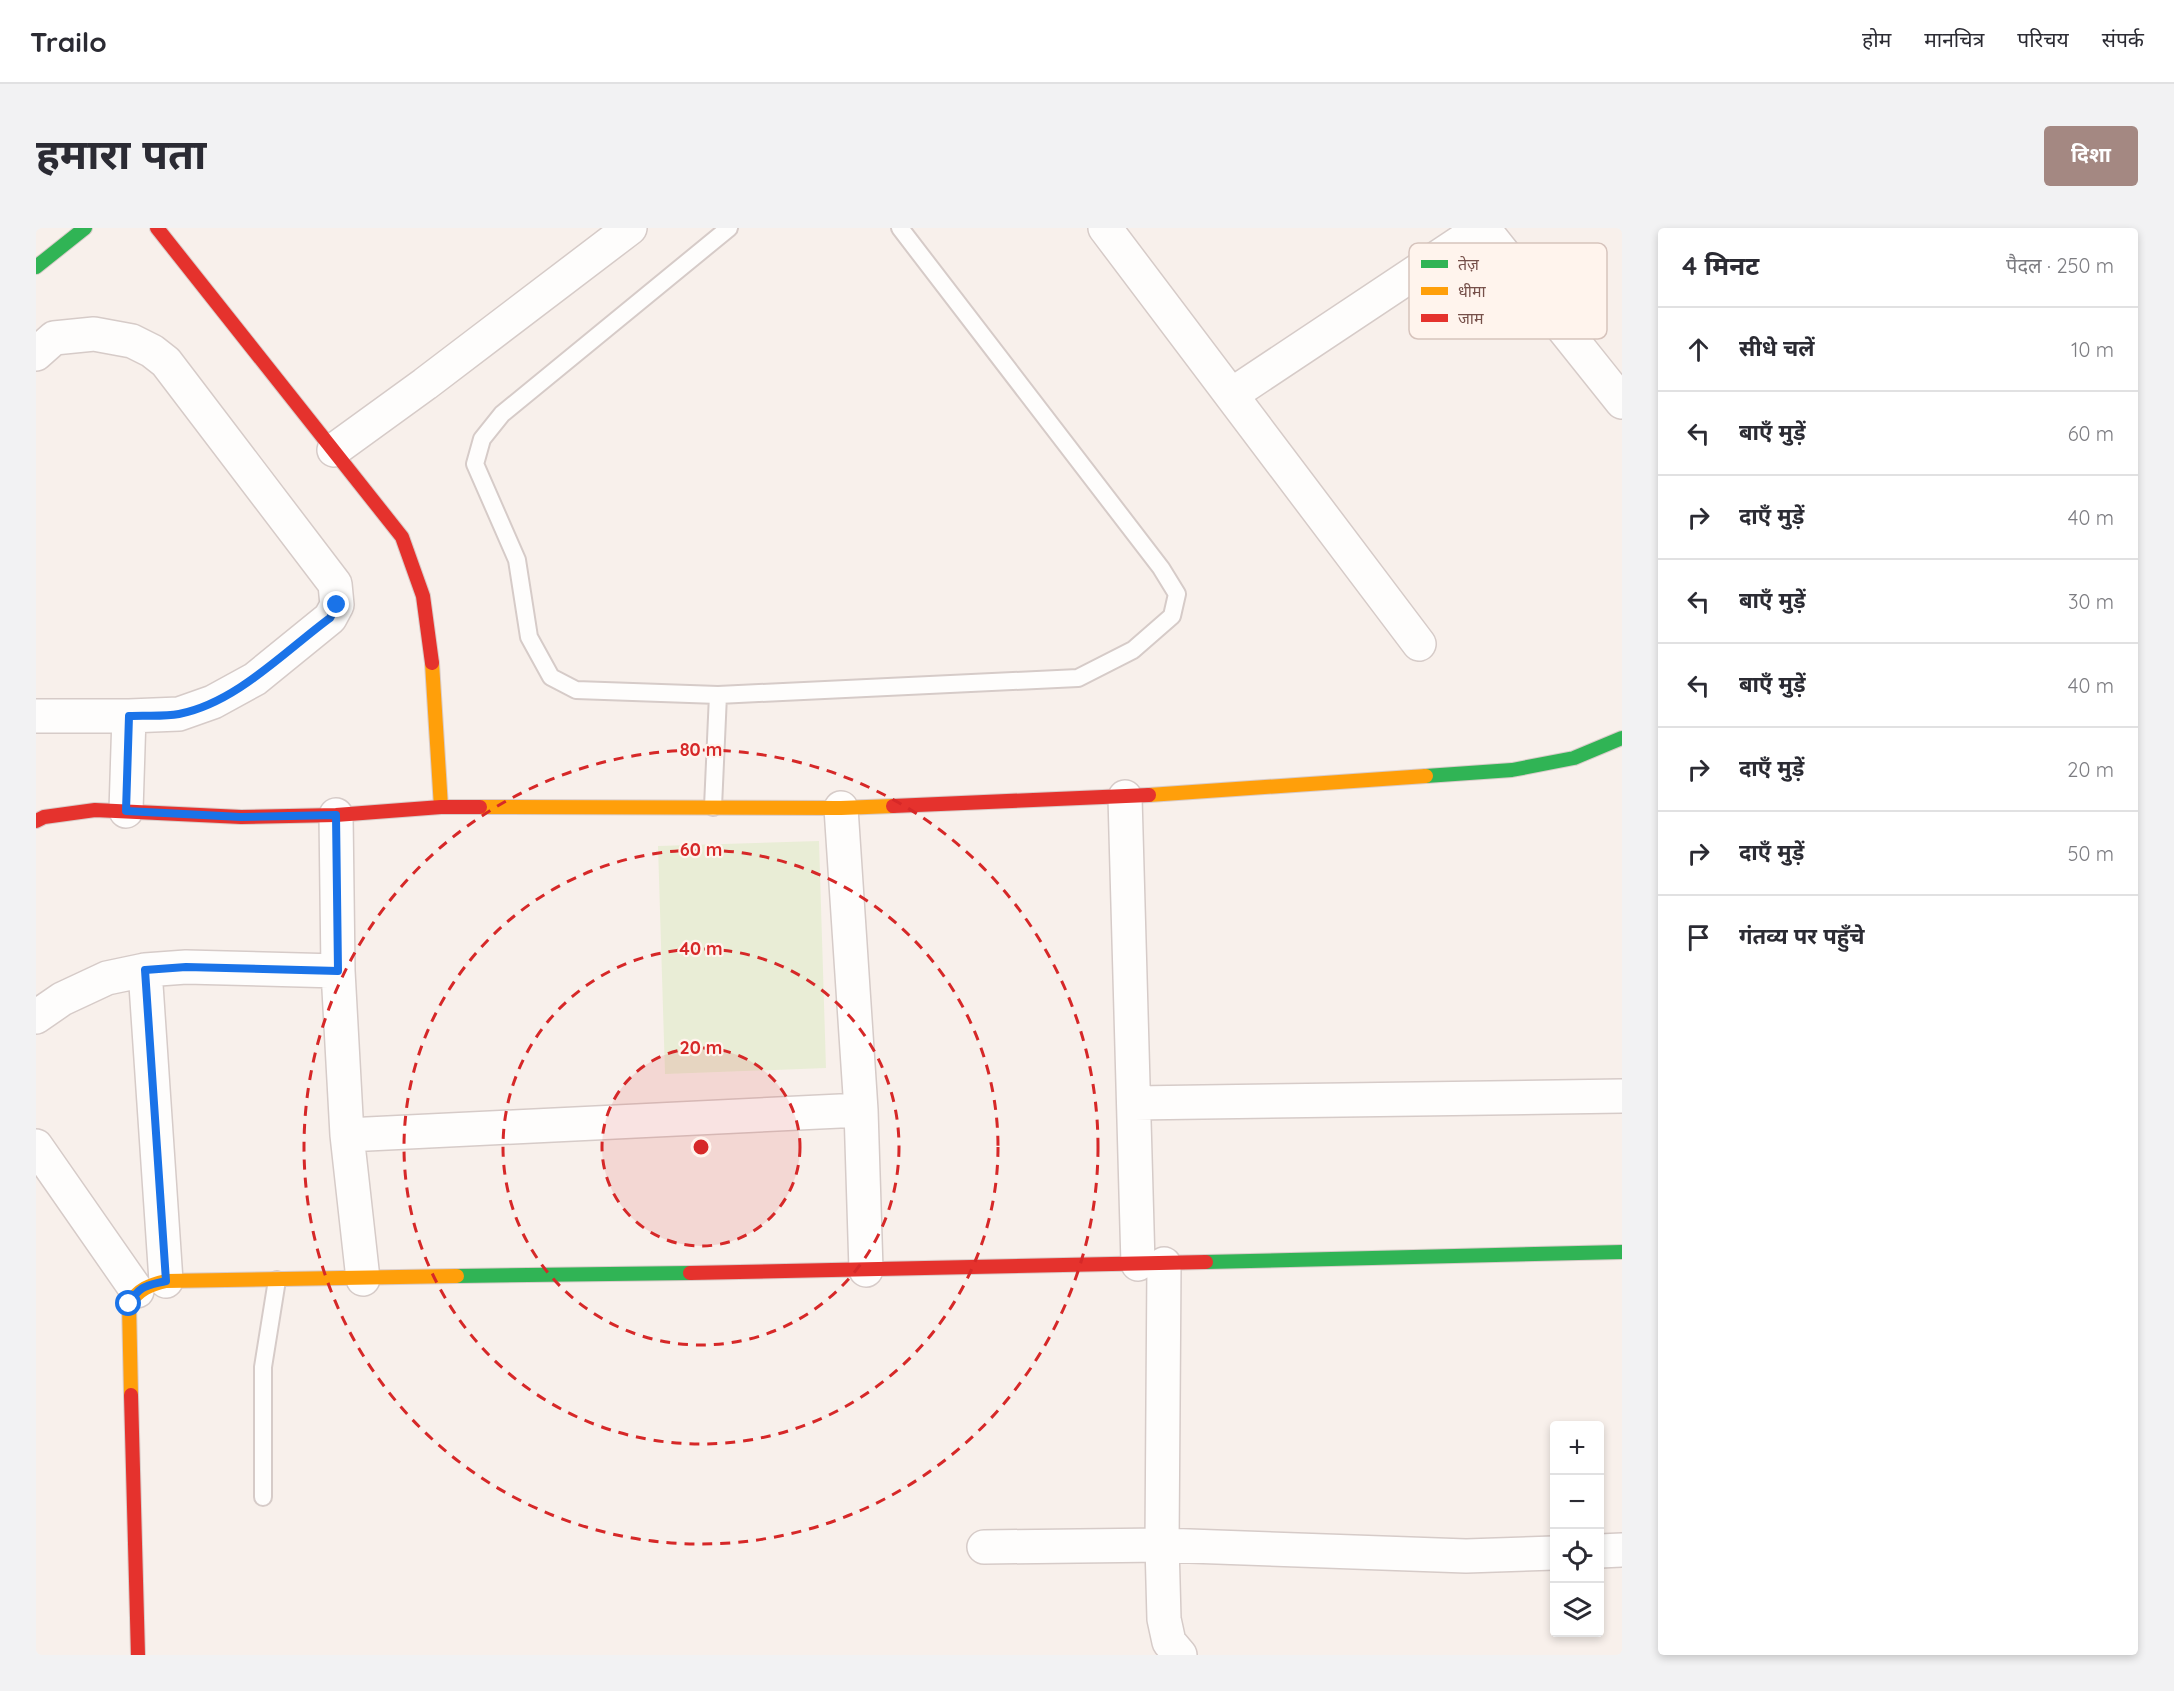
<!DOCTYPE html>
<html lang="hi">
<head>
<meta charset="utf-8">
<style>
	:root { --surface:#fff; --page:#f2f2f3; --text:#2b2b33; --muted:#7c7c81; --line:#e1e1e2; --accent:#a48882 }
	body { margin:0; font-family:Quicksand,"Noto Sans Devanagari",sans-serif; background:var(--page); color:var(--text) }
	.controls { position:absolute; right:18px; bottom:18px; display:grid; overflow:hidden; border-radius:6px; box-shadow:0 3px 9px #0003 }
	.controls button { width:54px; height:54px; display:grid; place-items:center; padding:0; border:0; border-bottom:2px solid var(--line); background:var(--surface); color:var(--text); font:30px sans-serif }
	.stop { position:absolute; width:18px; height:18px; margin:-14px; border:4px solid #1a73e8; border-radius:50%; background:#fff }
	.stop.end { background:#1a73e8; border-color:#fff; box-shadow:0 2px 6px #0008 }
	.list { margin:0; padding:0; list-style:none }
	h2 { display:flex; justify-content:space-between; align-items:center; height:78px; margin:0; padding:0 24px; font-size:26px }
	h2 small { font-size:20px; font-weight:400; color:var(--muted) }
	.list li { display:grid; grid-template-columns:39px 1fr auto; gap:18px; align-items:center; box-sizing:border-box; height:84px; padding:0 24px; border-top:2px solid var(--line) }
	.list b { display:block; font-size:22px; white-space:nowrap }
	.list em { font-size:20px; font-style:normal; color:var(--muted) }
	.icon { flex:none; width:33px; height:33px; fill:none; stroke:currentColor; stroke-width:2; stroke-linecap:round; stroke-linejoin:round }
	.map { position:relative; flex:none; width:1586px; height:1427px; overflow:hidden; border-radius:6px }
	header { display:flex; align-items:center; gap:36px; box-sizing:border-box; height:84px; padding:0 30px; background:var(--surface); border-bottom:2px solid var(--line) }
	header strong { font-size:28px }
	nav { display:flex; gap:33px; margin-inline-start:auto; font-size:21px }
	.intro { display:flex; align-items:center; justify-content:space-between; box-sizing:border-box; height:144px; padding:0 36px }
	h1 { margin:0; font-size:42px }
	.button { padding:15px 27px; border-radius:6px; background:var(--accent); color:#fff; font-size:21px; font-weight:700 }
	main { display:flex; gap:36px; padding:0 36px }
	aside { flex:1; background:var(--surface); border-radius:6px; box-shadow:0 3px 9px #0003 }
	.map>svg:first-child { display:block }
</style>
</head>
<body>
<header>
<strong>Trailo</strong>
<nav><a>होम</a><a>मानचित्र</a><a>परिचय</a><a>संपर्क</a></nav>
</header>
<div class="intro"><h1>हमारा पता</h1><a class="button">दिशा</a></div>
<main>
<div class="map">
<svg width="1586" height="1427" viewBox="0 0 1586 1427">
	<rect width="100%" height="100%" fill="#f8f0eb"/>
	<path fill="#e9edd6" d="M783,613L790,840L629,846L622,618Z"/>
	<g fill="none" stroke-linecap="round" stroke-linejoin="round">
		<defs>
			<path id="lane" d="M693,0L466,186L446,211L439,236L481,332L493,409L515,449L540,462L682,467L1042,450L1097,422L1136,388L1141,366L1125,340L864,0
				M677,579L682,467
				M227,1269V1139L241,1052"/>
			<path id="street" d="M1069,0L1383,416
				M1447,0L1586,174
				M0,126L18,110L58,106L96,113L116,123L130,134L299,356L301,377L294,390L219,451L177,474L143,486L93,488H0
				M1195,167L1446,0
				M298,222L389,156L594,0
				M1089,569L1102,1036
				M805,580L825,882L830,1042
				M90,583L93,488
				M300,587L302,743L311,907L327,1051
				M109,742L130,1053
				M0,789L26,771L71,750L109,742L150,739L302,743
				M1098,875L1586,868
				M311,907L825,882
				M0,918L101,1063
				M1128,1036L1126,1317L1430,1328L1518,1325
				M948,1319L1126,1317L1128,1391L1133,1414L1144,1427
				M1564,1323L1586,1322"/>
			<path id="fast" d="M0,39L49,0
				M1390,548L1476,542L1538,530L1586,510
				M1170,1034L1586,1024
				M421,1048L654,1045"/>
			<path id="slow" d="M396,435L405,579
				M1113,567L1390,548
				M444,579L805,580L857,578
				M95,1167L93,1076C103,1061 113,1057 130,1053L421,1048"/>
			<path id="jam" d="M121,0L366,309L387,368L396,435
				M857,578L1113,567
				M0,593L8,589L59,582L205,589L300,587L405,579H444
				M654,1045L1170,1034
				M95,1167L102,1427"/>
		</defs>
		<use href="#lane" stroke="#d6cbc8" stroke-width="20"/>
		<use href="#street" stroke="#d6cbc8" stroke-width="36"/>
		<use href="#fast" stroke="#d9ccc9" stroke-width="16"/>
		<use href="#slow" stroke="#d9ccc9" stroke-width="16"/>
		<use href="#jam" stroke="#d9ccc9" stroke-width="16"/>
		<use href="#lane" stroke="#fefdfc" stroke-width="16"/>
		<use href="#street" stroke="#fefdfc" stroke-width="33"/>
		<use href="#fast" stroke="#30b455" stroke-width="14"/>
		<use href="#slow" stroke="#ff9f0a" stroke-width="14"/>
		<use href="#jam" stroke="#e5322d" stroke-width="14"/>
	</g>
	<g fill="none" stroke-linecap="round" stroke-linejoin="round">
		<path stroke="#1a73e8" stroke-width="8" d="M93,1076C104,1057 110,1058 130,1053L109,742L150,739L302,743L300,587L205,589L90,583L93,488C109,487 127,489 143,486C200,475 249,423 294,390L301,377"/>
	</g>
	<circle cx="665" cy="919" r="99" fill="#d62828" fill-opacity=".12"/>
	<g fill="none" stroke="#d62828" stroke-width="3" stroke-dasharray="10 8">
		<circle cx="665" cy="919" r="99"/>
		<circle cx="665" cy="919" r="198"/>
		<circle cx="665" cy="919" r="297"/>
		<circle cx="665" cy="919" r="397"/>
	</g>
	<rect x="1373" y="15" width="198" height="96" rx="9" fill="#fff4ed" stroke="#d6c3bc" stroke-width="1.5"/>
	<rect x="1385" y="32" width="27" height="8" fill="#30b455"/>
	<rect x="1385" y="59" width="27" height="8" fill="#ff9f0a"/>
	<rect x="1385" y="86" width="27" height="8" fill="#e5322d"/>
	<g font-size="16" fill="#76504a">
		<text x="1422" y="42">तेज़</text>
		<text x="1422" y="69">धीमा</text>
		<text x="1422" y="96">जाम</text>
	</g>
	<circle cx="665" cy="919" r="9" fill="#d62828" stroke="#fff4ed" stroke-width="3"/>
	<g font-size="18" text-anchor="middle" font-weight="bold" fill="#d62828" stroke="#fff4ed" stroke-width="4.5" stroke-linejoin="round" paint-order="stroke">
		<text x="665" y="528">80 m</text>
		<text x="665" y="628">60 m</text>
		<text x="665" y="727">40 m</text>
		<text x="665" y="826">20 m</text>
	</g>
</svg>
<div class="controls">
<button>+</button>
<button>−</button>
<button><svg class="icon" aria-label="locate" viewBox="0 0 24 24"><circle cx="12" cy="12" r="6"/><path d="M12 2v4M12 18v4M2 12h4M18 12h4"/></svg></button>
<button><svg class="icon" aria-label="layers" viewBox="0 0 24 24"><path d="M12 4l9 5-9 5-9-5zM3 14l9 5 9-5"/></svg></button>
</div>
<div class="stop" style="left:93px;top:1076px"></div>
<div class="stop end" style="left:301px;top:377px"></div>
</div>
<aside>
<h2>4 मिनट<small>पैदल · 250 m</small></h2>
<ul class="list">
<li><svg class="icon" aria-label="ahead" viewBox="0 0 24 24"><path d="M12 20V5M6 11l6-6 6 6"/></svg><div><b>सीधे चलें</b></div><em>10 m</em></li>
<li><svg class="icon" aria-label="left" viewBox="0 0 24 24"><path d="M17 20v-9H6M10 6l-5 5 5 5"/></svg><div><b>बाएँ मुड़ें</b></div><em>60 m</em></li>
<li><svg class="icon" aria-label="right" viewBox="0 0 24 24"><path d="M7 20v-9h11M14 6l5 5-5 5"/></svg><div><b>दाएँ मुड़ें</b></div><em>40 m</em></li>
<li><svg class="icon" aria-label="left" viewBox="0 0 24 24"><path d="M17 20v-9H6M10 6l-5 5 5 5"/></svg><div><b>बाएँ मुड़ें</b></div><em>30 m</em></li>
<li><svg class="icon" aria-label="left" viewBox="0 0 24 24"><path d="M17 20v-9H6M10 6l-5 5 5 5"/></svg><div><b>बाएँ मुड़ें</b></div><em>40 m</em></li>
<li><svg class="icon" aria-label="right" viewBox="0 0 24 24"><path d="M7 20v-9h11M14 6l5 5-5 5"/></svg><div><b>दाएँ मुड़ें</b></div><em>20 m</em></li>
<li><svg class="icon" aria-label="right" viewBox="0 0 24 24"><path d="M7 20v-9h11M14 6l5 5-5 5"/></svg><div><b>दाएँ मुड़ें</b></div><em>50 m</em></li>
<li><svg class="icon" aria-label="arrive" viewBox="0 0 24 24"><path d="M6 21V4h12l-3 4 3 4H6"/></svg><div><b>गंतव्य पर पहुँचे</b></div></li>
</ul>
</aside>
</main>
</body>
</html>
